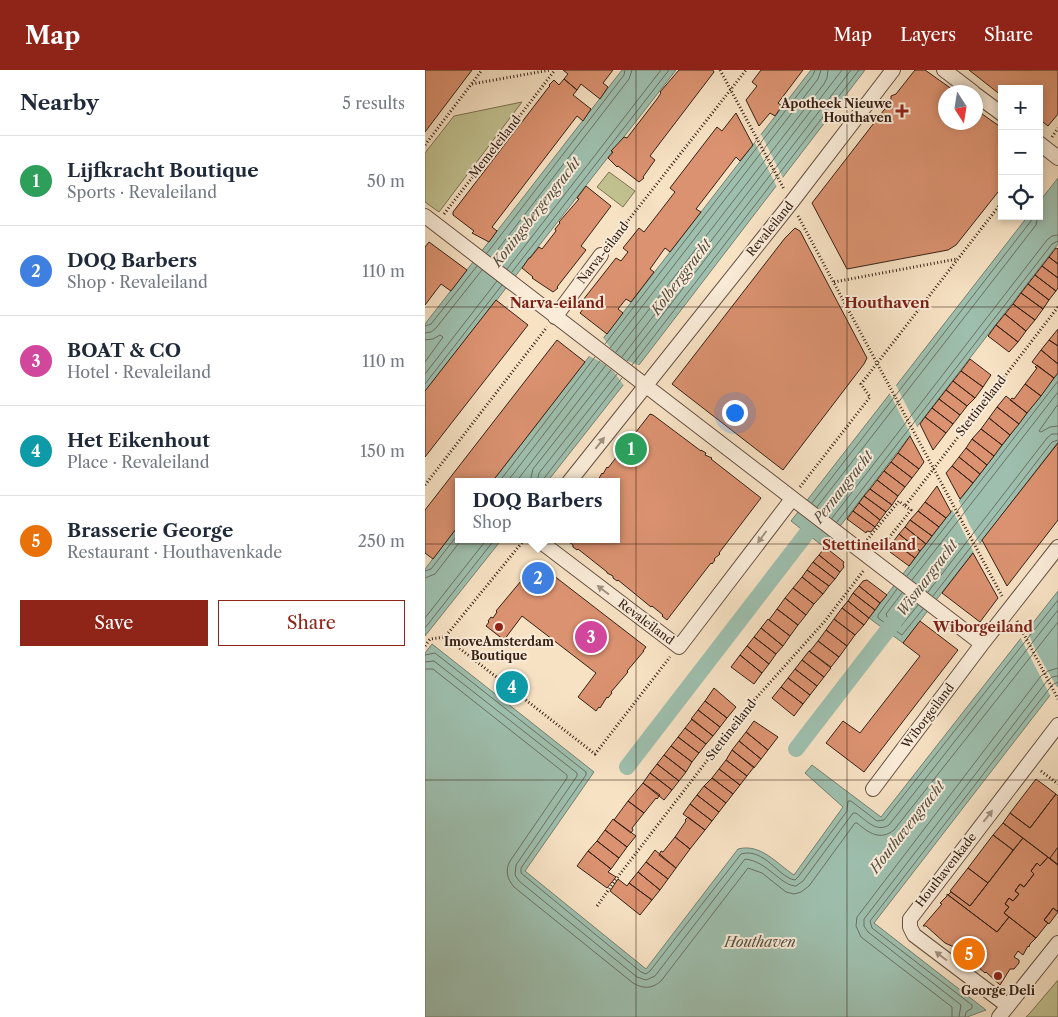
<!DOCTYPE html>
<html lang="en">
<head>
<meta charset="utf-8">
<style>
	:root { --surface:#fff; --page:#f6f6f7; --text:#1f2937; --muted:#747a83; --line:#e0e1e3; --accent:#8f2418 }
	body { margin:0; font-family:"Libre Caslon Text",serif; background:var(--page); color:var(--text) }
	.controls { position:absolute; right:15px; top:15px; display:grid; overflow:hidden; border-radius:0px; box-shadow:0 2px 8px #0003 }
	.controls button { width:45px; height:45px; display:grid; place-items:center; padding:0; border:0; border-bottom:1px solid var(--line); background:var(--surface); color:var(--text); font:25px sans-serif }
	.compass { position:absolute; left:513px; top:15px; width:45px; height:45px; border-radius:50%; background:var(--surface); box-shadow:0 2px 8px #0003; rotate:168deg }
	.you { position:absolute; left:309px; top:342px; width:18px; height:18px; margin:-12px; border:4px solid #fff; border-radius:50%; background:#1a73e8; box-shadow:0 0 0 8px #1a73e833 }
	.badge { display:grid; place-items:center; width:32px; height:32px; border-radius:50%; background:var(--accent); color:#fff; font-size:16px; font-weight:700 }
	.pin { position:absolute; translate:-50% -50%; border:2px solid #fff; box-shadow:0 1px 5px #0006 }
	.popup { position:absolute; left:30px; top:408px; width:165px; height:65px; box-sizing:border-box; display:grid; place-content:center; border-radius:0px; background:var(--surface); filter:drop-shadow(0 1px 4px #0005); font-size:16px; white-space:nowrap; color:var(--muted) }
	.popup b { font-size:19px; color:var(--text) }
	.popup::after { content:''; position:absolute; left:50%; top:100%; margin-left:-10px; border:10px solid transparent; border-top-color:var(--surface) }
	.list { margin:0; padding:0; list-style:none }
	h2 { display:flex; justify-content:space-between; align-items:center; height:65px; margin:0; padding:0 20px; font-size:21px }
	h2 small { font-size:16px; font-weight:400; color:var(--muted) }
	.list li { display:grid; grid-template-columns:32px 1fr auto; gap:15px; align-items:center; box-sizing:border-box; height:90px; padding:0 20px; border-top:1px solid var(--line) }
	.list b { display:block; font-size:19px; white-space:nowrap }
	.list p { margin:0; font-size:16px; white-space:nowrap; color:var(--muted) }
	.list em { font-size:16px; font-style:normal; color:var(--muted) }
	.actions { display:flex; gap:10px; padding:15px 20px }
	.actions a { flex:1; padding:11px 0; border:1px solid var(--accent); border-radius:0px; text-align:center; font-size:18px; color:var(--accent) }
	.actions .main { background:var(--accent); color:#fff }
	.icon { flex:none; width:28px; height:28px; fill:none; stroke:currentColor; stroke-width:2; stroke-linecap:round; stroke-linejoin:round }
	.map { position:relative; flex:none; width:633px; height:947px; overflow:hidden }
	header { display:flex; align-items:center; gap:30px; box-sizing:border-box; height:70px; padding:0 25px; background:var(--accent); color:#fff }
	header strong { font-size:24px }
	nav { display:flex; gap:28px; margin-inline-start:auto; font-size:18px }
	main { display:flex }
	aside { flex:1; background:var(--surface) }
	.map>svg:first-child { display:block }
</style>
</head>
<body>
<header>
<strong>Map</strong>
<nav><a>Map</a><a>Layers</a><a>Share</a></nav>
</header>
<main>
<aside>
<h2>Nearby<small>5 results</small></h2>
<ul class="list">
<li><span class="badge" style="background:#2e9e5b">1</span><div><b>Lijfkracht Boutique</b><p>Sports · Revaleiland</p></div><em>50 m</em></li>
<li><span class="badge" style="background:#3f7fe0">2</span><div><b>DOQ Barbers</b><p>Shop · Revaleiland</p></div><em>110 m</em></li>
<li><span class="badge" style="background:#d1479c">3</span><div><b>BOAT &amp; CO</b><p>Hotel · Revaleiland</p></div><em>110 m</em></li>
<li><span class="badge" style="background:#0f9aa8">4</span><div><b>Het Eikenhout</b><p>Place · Revaleiland</p></div><em>150 m</em></li>
<li><span class="badge" style="background:#e8710a">5</span><div><b>Brasserie George</b><p>Restaurant · Houthavenkade</p></div><em>250 m</em></li>
</ul>
<div class="actions"><a class="main">Save</a><a>Share</a></div>
</aside>
<div class="map">
<svg width="633" height="947" viewBox="0 0 633 947">
	<rect width="100%" height="100%" fill="#f7e2c4"/>
	<filter id="stains"><feTurbulence type="fractalNoise" baseFrequency=".004" numOctaves="4"/><feColorMatrix values="0 0 0 0 .2 0 0 0 0 .09 0 0 0 0 .02 0 0 0 .5 -.17"/></filter>
	<radialGradient id="worn" r=".72"><stop offset=".6" stop-color="#630" stop-opacity="0"/><stop offset="1" stop-color="#630" stop-opacity=".3"/></radialGradient>
	<path fill="#c2c291" stroke="#7c7254" d="M97,32L14,142L0,132V83L29,46Z
		M184,102L210,121L198,137L172,117Z
		M633,910V947H601L605,943Z"/>
	<path fill="#9ebfae" stroke="#748071" d="M197,0H251L0,322V254Z
		M386,0H440L217,291L122,412H67Z
		M633,108V174L399,477L366,451L603,146H614V132Z
		M633,303V372L478,573L444,548Z
		M34,455V469H77L0,566V499Z
		M633,521V615L449,853L561,940L542,947H0V583L7,574L169,702L100,801L221,899L313,779C336,773 352,794 369,805L418,737L380,703L387,695L456,747Z"/>
	<path fill="#f7e2c4" d="M336,64L359,110L352,117L330,73Z
		M177,266L187,280L200,290L216,296L200,317L189,302L178,293L162,285Z
		M470,313L493,359L487,367L464,322Z
		M533,429L544,454L556,476L549,483L526,437Z
		M601,558L611,581L633,619L626,627L595,567Z"/>
	<g fill="none" stroke-linecap="round" stroke-linejoin="round">
		<path stroke="#6a7062" stroke-width="1" d="M62,183L199,5L200,0
			M67,187L204,9L207,0
			M82,199L236,0
			M87,202L244,0
			M0,256L6,254L52,196
			M0,263L6,262L11,258L57,200
			M0,270L8,269L15,265L18,267L0,292
			M180,274L388,5L390,0
			M185,278L393,9L396,0
			M191,282L399,14L402,8L403,0
			M197,287L417,0
			M202,291L426,0
			M207,295L434,0
			M0,304L72,211
			M0,314L77,215
			M633,334L614,361L616,362L625,357L633,356
			M74,412L170,287
			M82,412L175,291
			M91,412L181,295
			M105,412L108,399L186,300
			M112,412L114,403L192,304
			M118,412L120,407L197,308
			M387,433L606,151L607,146
			M392,437L611,155L613,146
			M407,448L622,170L627,166L633,165
			M412,452L627,174L633,171
			M0,501L6,499L34,463
			M482,506L633,311
			M0,508L10,504L37,469
			M487,510L633,322
			M472,519L453,545V548L477,565L498,539
			M503,522L622,368L627,364H633
			M477,523L461,544L462,547L476,556L493,535
			M508,526L627,372L633,370
			M0,548L62,469
			M0,558L70,469
			M0,585L10,583L161,702V705L96,798V803L216,902L221,904L225,901L316,784C339,777 354,808 370,810L373,807L422,741L423,731H426L452,751L459,750L633,530
			M0,592L9,591L152,703V706L91,795L90,805L94,811L212,907L221,910L230,906L320,789C342,791 356,816 371,816L378,811L428,743H431C441,750 451,763 464,755L633,540
			M0,599H8L142,705V708L85,791C80,800 82,809 89,817L208,913C218,919 227,919 236,911L323,798L337,803L361,822L369,824L376,822L384,816L430,753H432C444,763 455,771 469,760L633,552
			M527,947V937L436,867L431,856L432,847L616,606L623,601L633,598
			M534,947L536,935L443,862L439,856V849L622,611L627,607L633,606
			M540,947L541,942L547,938V935L447,858L445,851L627,615L633,612"/>
		<path stroke="#9ebfae" stroke-width="16" d="M371,679L475,544
			M202,697L395,446"/>
	</g>
	<path fill="#db9270" stroke="#362116" d="M0,0H47L0,62Z
		M138,0H188L178,13L183,17L175,29L156,14L152,20L139,9L143,4Z
		M254,0H288L289,2L225,86L230,90L218,107L219,108L214,112L193,96L192,97L183,88L188,82L186,81L199,67L202,68L232,29L236,23L235,22Z
		M336,0H378L353,33L357,36L350,46L345,43L334,56L321,30L332,16L327,12Z
		M490,0H500L531,22H520V52H550V39L577,58V117L531,175L523,180L422,199L387,133L466,31V26L471,24Z
		M544,0H633V44L623,56L614,49V19H577V26Z
		M139,9L152,20L148,25L166,39L158,51L152,46L67,157L72,161L64,172L47,163L49,161L28,145V142L123,18L125,16L124,15L129,10L134,15Z
		M311,43L328,75L315,91L311,87L271,139L276,142L245,182L240,178L225,199L229,202L206,232L201,229L193,239L198,243L182,264L155,243L163,233L158,230L191,188L196,191L203,182L198,178L214,158L219,162L250,122L245,118L292,57L297,61Z
		M161,116L186,136L156,176L161,180L132,217L133,218L128,222L107,208L108,207L97,198L104,188H105L114,177L117,179L131,161L130,159L135,153L134,152L154,129L152,128Z
		M370,158L375,161L442,288L439,294L358,400L247,314L360,168Z
		M4,172L42,200L26,221L16,214L0,235V177Z
		M631,178L633,179V194L624,187Z
		M624,187L633,194V208L617,196Z
		M617,196L633,208V218L631,221L610,205Z
		M610,205L631,221L624,230L603,214Z
		M603,214L624,230L618,239L596,223Z
		M596,223L618,239L610,250L588,234Z
		M71,230L103,255L0,387V321Z
		M588,234L610,250L601,261L580,244Z
		M580,244L601,261L593,272L571,255Z
		M571,255L593,272L584,282L563,266Z
		M633,259V276L624,270Z
		M132,270L160,292L67,412H34V455L8,489L0,483V440Z
		M624,270L633,276V294L616,280Z
		M616,280L633,294V303L629,308L607,292Z
		M545,289L566,305L558,317L536,301Z
		M612,295L629,308L616,326L600,314L612,298L610,297Z
		M536,301L558,317L550,328L528,311Z
		M528,311L550,328L542,336L521,320Z
		M600,314L616,326L602,343L585,330L587,328L589,329Z
		M521,320L542,336L535,345L514,329Z
		M581,326L602,343L594,354L572,337Z
		M514,329L535,345L528,354L507,338Z
		M572,337L594,354L585,365L564,348Z
		M507,338L528,354L521,363L500,347Z
		M225,344L228,345L276,381V380L281,383L280,385L287,388L286,389L336,428L294,483L295,484L289,489L290,490L287,494L286,493L242,550L237,546L238,545L227,536L226,537L193,510L192,511L188,508V506L182,503V502L153,479L152,480L148,477V475L140,469H192V412H172L177,403L178,404L182,397L183,398Z
		M500,347L521,363L508,380L495,354Z
		M564,348L585,365L577,375L556,359Z
		M556,359L577,375L569,386L547,369Z
		M485,366L499,392L494,399L473,383Z
		M547,369L569,386L562,395L541,378Z
		M633,373V450L582,516L557,470Z
		M541,378L562,395L555,404L534,387Z
		M473,383L494,399L487,408L466,392Z
		M534,387L555,404L548,413L527,396Z
		M466,392L487,408L480,417L459,401Z
		M527,396L548,413L535,429L521,403Z
		M459,401L480,417L473,426L452,410Z
		M452,410L473,426L467,435L445,419Z
		M512,416L526,442L521,448L500,432Z
		M445,419L467,435L461,442L439,426Z
		M439,426L461,442L455,450L434,433Z
		M500,432L521,448L514,457L493,441Z
		M434,433L455,450L450,457L428,441Z
		M428,441L450,457L446,462L442,461L441,463L422,449Z
		M493,441L514,457L507,466L485,450Z
		M485,450L507,466L501,474L480,457Z
		M480,457L501,474L495,481L474,464Z
		M474,464L495,481L490,488L468,472Z
		M468,472L490,488L484,496L465,482L466,480L465,476Z
		M400,477L419,492L418,494L419,497L415,502L394,485Z
		M548,483L573,528L555,552L517,523Z
		M394,485L415,502L410,509L388,492Z
		M111,492L221,577L218,581H219L202,601L203,602L186,622L187,623L183,628L182,627L175,638L174,637L171,641L153,627L171,603L97,546L79,570L61,556L64,552L63,551L66,547L68,548L72,542L71,541L96,511L95,510Z
		M388,492L410,509L404,516L382,500Z
		M382,500L404,516L398,524L377,507Z
		M377,507L398,524L389,534L368,518Z
		M442,510L462,525L455,533L434,516L438,511Z
		M434,516L455,533L450,540L428,523Z
		M368,518L389,534L381,545L360,528Z
		M428,523L450,540L444,548L423,531Z
		M360,528L381,545L373,555L352,539Z
		M423,531L444,548L439,555L417,538Z
		M417,538L439,555L430,565L409,549Z
		M352,539L373,555L365,566L344,550Z
		M343,549L365,566L358,576L336,558Z
		M409,549L430,565L422,576L401,560Z
		M495,551L533,580L439,702L401,673L418,651L435,663L495,586L478,573Z
		M336,558L358,576L351,584L329,567Z
		M401,560L422,576L414,587L393,571Z
		M329,567L351,584L344,594L322,576Z
		M393,571L414,587L406,597L384,581H385Z
		M322,576L344,594L337,603L315,585Z
		M384,581L406,598L399,607L377,590Z
		M315,585L337,603L329,614L306,597Z
		M377,590L399,607L392,616L370,599Z
		M370,599L392,616L385,625L363,608Z
		M363,608L385,625L378,634L356,617Z
		M356,617L378,634L369,646L347,628Z
		M289,618L311,637L302,648L280,631Z
		M280,631L302,648L295,657L273,640Z
		M273,640L295,657L288,666L266,649Z
		M267,649L288,666L281,674L260,658Z
		M329,651L353,667L343,680L321,662Z
		M260,658L281,674L274,683L253,667Z
		M321,662L343,680L336,689L314,671Z
		M253,667L274,683L267,692L246,676Z
		M314,671L336,689L329,698L307,680Z
		M246,676L267,692L261,702L239,685Z
		M307,680L329,697L322,706L301,690Z
		M239,685L261,702L254,711L232,694Z
		M301,690L322,706L315,715L294,699Z
		M232,694L254,711L247,720L225,703Z
		M294,699L315,715L308,724L287,708Z
		M225,703L247,720L239,730L218,713Z
		M287,708L308,724L301,733L279,716Z
		M611,709L631,724L605,758L585,743Z
		M218,713L235,725L232,729L231,728L219,743L203,731Z
		M279,716L301,733L294,742L272,725Z
		M631,724L633,726V795L578,753L585,743L605,758Z
		M272,725L294,742L287,751L265,734Z
		M203,731L219,743L207,758L208,760L206,763L189,750Z
		M265,734L287,751L280,760L258,744Z
		M263,747L280,760L265,779L250,767L261,751L260,750Z
		M188,749L211,766L202,777L180,760Z
		M578,753L598,768L588,780L568,765Z
		M180,760L202,777L194,788L172,771Z
		M568,765L588,780L563,813L543,798Z
		M250,767L265,779L251,798L234,785L236,781L238,782Z
		M598,768L623,787L615,796L612,793L606,801L609,804L599,817L595,814L590,821L594,824L588,831L584,828L580,834L584,837L579,843L584,847L572,862L523,825L526,822L545,836Z
		M172,771L194,788L186,799L163,781Z
		M633,777V795L625,788Z
		M230,780L251,798L243,809L221,792Z
		M163,781L186,799L183,802L191,807L182,818L152,796Z
		M623,787L633,795V840L632,841L628,838L624,844L619,850L623,853L611,868L579,843L584,837L580,834L584,828L588,831L594,824L590,821L595,814L599,817L609,804L606,801L612,793L615,796Z
		M221,792L243,809L235,820L213,802Z
		M543,798L563,813L545,836L525,821Z
		M213,802L235,820L227,830L204,813Z
		M193,809L202,816L204,813L227,830L215,845L185,821Z
		M522,824L572,862L584,847L611,868L605,874L604,877L603,876L598,885L593,881L589,887L594,890V893L589,899H585L575,915L561,902L560,903L553,897L550,898L544,893V889L536,884V883L528,878L529,877L520,873L501,856H498L517,834L515,833L522,826Z
		M628,838L633,842L624,854L619,850Z"/>
	<g fill="none" stroke-linecap="round" stroke-linejoin="round">
		<defs>
			<path id="minor" d="M519,0L548,22
				M550,24L577,44
				M614,73L633,88
				M0,146L557,574
				M130,247L176,185
				M144,412L366,133L468,0
				M112,469L254,577L367,429
				M448,719L557,574L633,477
				M583,936L489,865L485,857V849L633,655
				M574,947L633,873"/>
		</defs>
		<use href="#minor" stroke="#665142" stroke-width="16"/>
		<path stroke="#362116" stroke-width="3" stroke-dasharray="1 2.5" stroke-linecap="butt" d="M295,0L359,119
			M47,14L125,0
			M627,67L633,58
			M0,75L57,0
			M19,144L130,0
			M373,146L577,526
			M184,175L321,0
			M409,212L532,189
			M0,415L122,257
			M375,417L445,327L436,314L577,132
			M99,470L20,567L170,684L245,587
			M442,470L474,431L480,436L633,237
			M455,479L486,440L480,436
			M592,551L633,629
			M0,576L5,569L20,567
			M616,701L633,714
			M172,836L195,804L324,636L400,551L439,500"/>
		<use href="#minor" stroke="#faecd9" stroke-width="14"/>
	</g>
	<defs><path id="oneway-solid" d="M-6-.8H1V-3.2L6.5 0L1 3.2V.8H-6Z" transform="scale(1.25)"/></defs>
	<g fill="#a29181">
		<use href="#oneway-solid" transform="translate(175 373) rotate(-52)"/>
		<use href="#oneway-solid" transform="translate(337 467) rotate(127)"/>
		<use href="#oneway-solid" transform="translate(178 520) rotate(-143)"/>
		<use href="#oneway-solid" transform="translate(563 746) rotate(-52)"/>
		<use href="#oneway-solid" transform="translate(516 886) rotate(-143)"/>
	</g>
	<path fill="none" stroke="#362116" stroke-width="1" stroke-opacity="0.55" d="M211,0V947M422,0V947M0,237H633M0,474H633M0,710H633"/>
	<g fill="#8f2418" stroke="#faecd9" stroke-width="2">
		<path d="M474.5 33.5h5v5h5v5h-5v5h-5v-5h-5v-5h5z"/>
		<circle cx="74" cy="557" r="5"/>
		<circle cx="573" cy="906" r="5"/>
	</g>
	<g text-anchor="middle" stroke-width="4" stroke-linejoin="round" paint-order="stroke">
		<g font-size="12" font-weight="bold" fill="#362116" stroke="#faecd9">
			<text x="467" y="38" text-anchor="end">Apotheek Nieuwe<tspan x="467" dy="14">Houthaven</tspan></text>
			<text x="74" y="576">ImoveAmsterdam<tspan x="74" dy="14">Boutique</tspan></text>
			<text x="573" y="925">George Deli</text>
		</g>
		<g font-size="12" fill="#362116" stroke="#faecd9">
			<text transform="translate(70 77) rotate(-52)" y="4">Memeleiland</text>
			<text transform="translate(345 159) rotate(-51)" y="4">Revaleiland</text>
			<text transform="translate(178 183) rotate(-52)" y="4">Narva-eiland</text>
			<text transform="translate(556 336) rotate(-52)" y="4">Stettineiland</text>
			<text transform="translate(221 552) rotate(37)" y="4">Revaleiland</text>
			<text transform="translate(503 646) rotate(-53)" y="4">Wiborgeiland</text>
			<text transform="translate(306 660) rotate(-52)" y="4">Stettineiland</text>
			<text transform="translate(521 800) rotate(-52)" y="4">Houthavenkade</text>
		</g>
		<g font-size="14" font-style="italic" fill="#555044" stroke="#faecd9">
			<text transform="translate(111 142) rotate(-52)" y="5">Koningsbergengracht</text>
			<text transform="translate(256 207) rotate(-53)" y="5">Kolberggracht</text>
			<text transform="translate(418 417) rotate(-52)" y="5">Pernaugracht</text>
			<text transform="translate(502 508) rotate(-53)" y="5">Wismargracht</text>
			<text transform="translate(482 757) rotate(-52)" y="5">Houthavengracht</text>
			<text x="335" y="877">Houthaven</text>
		</g>
		<g font-size="14" font-weight="bold" fill="#7a1f14" stroke="#faecd9">
			<text x="132" y="238">Narva-eiland</text>
			<text x="444" y="480">Stettineiland</text>
			<text x="558" y="562">Wiborgeiland</text>
		</g>
		<g font-size="15" font-weight="bold" fill="#7a1f14" stroke="#faecd9">
			<text x="462" y="238">Houthaven</text>
		</g>
	</g>
	<rect width="100%" height="100%" filter="url(#stains)"/>
	<rect width="100%" height="100%" fill="url(#worn)"/>
</svg>
<div class="controls">
<button>+</button>
<button>−</button>
<button><svg class="icon" aria-label="locate" viewBox="0 0 24 24"><circle cx="12" cy="12" r="6"/><path d="M12 2v4M12 18v4M2 12h4M18 12h4"/></svg></button>
</div>
<svg class="compass" viewBox="-18 -18 36 36"><path d="M0-13l5 13h-10z" fill="#e53935"/><path d="M0 13l5-13h-10z" fill="#747a83"/></svg>
<div class="you"></div>
<div class="pin badge" style="left:206px;top:379px;background:#2e9e5b">1</div>
<div class="pin badge" style="left:113px;top:508px;background:#3f7fe0">2</div>
<div class="popup"><b>DOQ Barbers</b>Shop</div>
<div class="pin badge" style="left:166px;top:567px;background:#d1479c">3</div>
<div class="pin badge" style="left:87px;top:617px;background:#0f9aa8">4</div>
<div class="pin badge" style="left:544px;top:884px;background:#e8710a">5</div>
</div>
</main>
</body>
</html>
